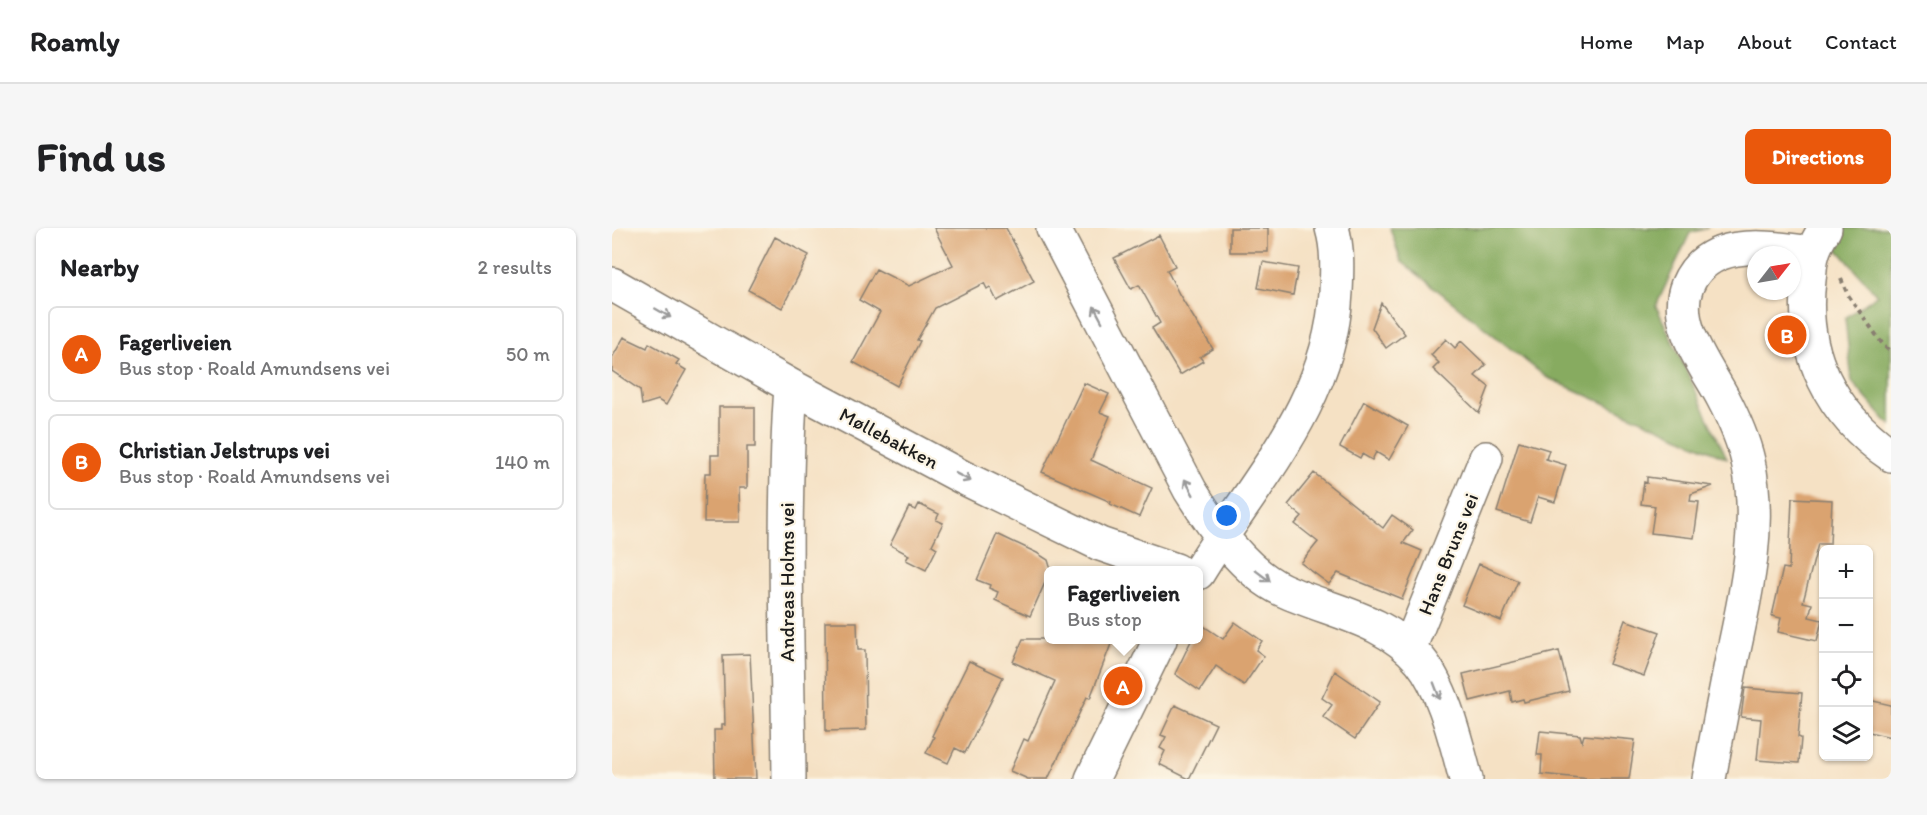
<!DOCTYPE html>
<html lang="en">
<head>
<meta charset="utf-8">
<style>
	:root { --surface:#fff; --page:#f6f6f6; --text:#202124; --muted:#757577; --line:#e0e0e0; --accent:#ea580c }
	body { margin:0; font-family:Itim,sans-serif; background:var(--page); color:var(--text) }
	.controls { position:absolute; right:18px; bottom:18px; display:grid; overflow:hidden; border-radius:9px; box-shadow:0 2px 4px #0004 }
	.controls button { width:54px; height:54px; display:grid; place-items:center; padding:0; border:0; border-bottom:2px solid var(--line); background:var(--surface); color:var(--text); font:30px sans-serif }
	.compass { position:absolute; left:1135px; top:18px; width:54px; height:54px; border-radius:50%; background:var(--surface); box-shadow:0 2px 4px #0004; rotate:59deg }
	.you { position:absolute; left:615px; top:288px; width:21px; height:21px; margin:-15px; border:4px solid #fff; border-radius:50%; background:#1a73e8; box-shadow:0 0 0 9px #1a73e833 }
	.badge { display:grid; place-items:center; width:39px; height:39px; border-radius:50%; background:var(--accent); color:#fff; font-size:20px; font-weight:700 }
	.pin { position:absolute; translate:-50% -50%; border:3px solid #fff; box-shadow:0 2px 6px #0006 }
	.popup { position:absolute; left:432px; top:338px; width:159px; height:78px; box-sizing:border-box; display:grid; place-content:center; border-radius:9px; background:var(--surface); filter:drop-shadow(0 2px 4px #0005); font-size:20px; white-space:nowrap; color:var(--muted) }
	.popup b { font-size:22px; color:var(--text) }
	.popup::after { content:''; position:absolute; left:50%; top:100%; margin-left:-12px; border:12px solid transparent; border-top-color:var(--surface) }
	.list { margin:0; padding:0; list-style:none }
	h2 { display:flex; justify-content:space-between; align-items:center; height:78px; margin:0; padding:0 24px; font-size:26px }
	h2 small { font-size:20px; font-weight:400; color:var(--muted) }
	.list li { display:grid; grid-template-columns:39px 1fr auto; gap:18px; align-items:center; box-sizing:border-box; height:96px; margin:0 12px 12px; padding:0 12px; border:2px solid var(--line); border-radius:9px }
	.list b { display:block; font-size:22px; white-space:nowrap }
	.list p { margin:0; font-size:20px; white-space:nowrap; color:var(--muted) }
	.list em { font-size:20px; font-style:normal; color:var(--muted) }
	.icon { flex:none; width:33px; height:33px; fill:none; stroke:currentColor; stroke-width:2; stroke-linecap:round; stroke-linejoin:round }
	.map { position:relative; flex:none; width:1279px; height:551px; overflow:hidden; border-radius:9px }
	header { display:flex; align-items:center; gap:36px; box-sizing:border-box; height:84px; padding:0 30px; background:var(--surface); border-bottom:2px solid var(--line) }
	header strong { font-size:28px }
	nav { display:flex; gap:33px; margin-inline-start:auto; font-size:21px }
	.intro { display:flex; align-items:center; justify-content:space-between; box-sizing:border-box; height:144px; padding:0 36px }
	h1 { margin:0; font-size:42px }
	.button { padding:15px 27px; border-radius:9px; background:var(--accent); color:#fff; font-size:21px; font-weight:700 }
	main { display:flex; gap:36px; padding:0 36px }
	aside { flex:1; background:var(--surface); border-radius:9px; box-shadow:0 2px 4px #0004 }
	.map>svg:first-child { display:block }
</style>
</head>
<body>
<header>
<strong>Roamly</strong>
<nav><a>Home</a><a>Map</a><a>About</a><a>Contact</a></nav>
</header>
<div class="intro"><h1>Find us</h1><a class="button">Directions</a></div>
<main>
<aside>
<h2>Nearby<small>2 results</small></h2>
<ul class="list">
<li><span class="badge">A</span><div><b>Fagerliveien</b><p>Bus stop · Roald Amundsens vei</p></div><em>50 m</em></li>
<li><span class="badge">B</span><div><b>Christian Jelstrups vei</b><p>Bus stop · Roald Amundsens vei</p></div><em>140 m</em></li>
</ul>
</aside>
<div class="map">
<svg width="1279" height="551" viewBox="0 0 1279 551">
	<rect width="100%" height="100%" fill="#fcf5e5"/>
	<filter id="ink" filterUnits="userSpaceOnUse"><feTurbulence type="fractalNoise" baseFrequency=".0167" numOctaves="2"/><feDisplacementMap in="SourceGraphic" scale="12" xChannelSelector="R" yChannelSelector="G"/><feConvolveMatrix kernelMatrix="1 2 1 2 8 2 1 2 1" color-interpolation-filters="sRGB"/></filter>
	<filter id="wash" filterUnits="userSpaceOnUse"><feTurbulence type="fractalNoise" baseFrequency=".008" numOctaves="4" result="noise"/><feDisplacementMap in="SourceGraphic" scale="24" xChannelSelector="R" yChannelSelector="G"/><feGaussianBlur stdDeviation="1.35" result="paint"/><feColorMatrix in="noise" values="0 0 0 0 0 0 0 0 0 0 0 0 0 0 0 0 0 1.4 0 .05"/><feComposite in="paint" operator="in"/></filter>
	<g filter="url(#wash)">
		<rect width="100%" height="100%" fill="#f5e1c4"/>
		<path fill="#87ab60" stroke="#52643e" stroke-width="1.5" d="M778,0H1096L1078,5L1044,78L1115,230L934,149L789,33Z
			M1207,0H1279V197L1273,192L1240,154L1233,90L1265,67Z"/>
		<g id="blocks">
			<path fill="#daa370" d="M322,0H394L422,53L385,73L378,59L375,61L372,55L323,80L305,112L308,113L285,158L241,134L268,84L247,72L264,41L297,58L341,37Z
				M618,0H656V24H618Z
				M547,7L563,38L555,42L567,66L601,121L588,129L591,133L568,147L540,100L548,95L527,57L519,61L502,30Z
				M163,9L197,27L170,80L136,62Z
				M651,34L686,40L681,67L646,60Z
				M769,75L793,106L774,120L760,100Z
				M12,109L35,120L37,115L67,132L64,136L74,142L54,177L46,172L30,177L28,162L0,143V130Z
				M834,111L843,120L849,113L874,137L863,148L877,159L867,185L821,141L827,135L819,127Z
				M472,155L497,166L488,184L498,188L479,232L540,260L527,289L498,276L499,274L430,244Z
				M752,173L796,198L777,232L764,224L760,232L750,226L748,230L728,219Z
				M107,179H143V219H135V260H127L128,294H92L93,245H99V227H107Z
				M907,213L937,222L934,231L954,237L943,274L926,269L918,294L885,284Z
				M702,245L771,300L780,287L801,302L791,315L810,323L790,371L726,345L717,356L689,335L706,314L683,296L690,288L676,277Z
				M1035,249L1101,258L1079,266L1078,273L1087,274L1082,310L1039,305L1043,278L1029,276L1032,254L1035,255Z
				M1180,270L1220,272L1218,316H1206L1191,374L1200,376L1197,389L1210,392L1205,413L1166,404L1169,390L1160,388L1171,340L1177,341Z
				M307,276L327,286L324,292L331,295L320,317L325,320L314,342L294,332L297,327L278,317L297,279L304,282Z
				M385,306L425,325L436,332L439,342H436V348L418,388L383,372L386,364L377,360L378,357L365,352Z
				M867,336L906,353L889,393L850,377Z
				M1013,392L1048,404L1032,448L997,436Z
				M213,394H245L246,422H253L254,502L214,503Z
				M623,394L650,413L644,422L652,428L632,457L604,438L588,463L563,446L577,417L580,411H586V403L590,397L611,411Z
				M411,411H501L478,470L475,469L436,551H416L398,543L412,511L416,513L443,453L401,434Z
				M947,423L957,463L912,474L911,471L900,474L898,463L858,473L851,446Z
				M138,426L144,551H103L102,502H109V497H113L111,427Z
				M357,433L391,449L353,525L343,520L336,535L314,525L322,509L320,508Z
				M723,443L768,474L743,511L711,489L720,477L710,470Z
				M1133,460L1190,465L1186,509L1189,510L1187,535L1145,532L1149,491L1129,489Z
				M1257,472L1279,477V509L1257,504Z
				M563,477L604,496L577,551L547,536L553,523L548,520L554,509L549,507Z
				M928,503L968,507L970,514L972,507L1023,512L1017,551H978L929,546L930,527H925Z"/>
		</g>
	</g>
	<g filter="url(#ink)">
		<use href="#blocks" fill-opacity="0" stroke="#887e70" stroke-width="1.5"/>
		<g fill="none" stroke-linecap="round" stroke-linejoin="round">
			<defs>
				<path id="minor" d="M441,0L578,262C600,297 632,344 671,362C719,384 772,390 808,432C832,461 844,515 854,551
					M1213,0C1209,8 1203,16 1201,25C1198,33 1198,44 1197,52C1188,125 1219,186 1279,227
					M0,56L179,158L350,249L488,316L564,342
					M586,345C641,255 719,175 724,64C725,43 726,20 720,0
					M797,421L874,230
					M177,551C176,420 170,288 179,158
					M480,551L548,412
					M1097,551C1104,511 1112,471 1120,431C1134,366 1150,299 1136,233C1131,211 1122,191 1111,170C1094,138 1060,96 1075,58C1096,7 1158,20 1201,25"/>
			</defs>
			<use href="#minor" stroke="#887e70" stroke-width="36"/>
			<path stroke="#887e70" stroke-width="4" stroke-dasharray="4.5 4.5" stroke-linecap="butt" d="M1229,51L1236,67L1272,118L1279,124"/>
			<use href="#minor" stroke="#fff" stroke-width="33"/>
		</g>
		<defs><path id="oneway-shaft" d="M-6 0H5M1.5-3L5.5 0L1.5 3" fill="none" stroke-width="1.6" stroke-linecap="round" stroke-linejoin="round" transform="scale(1.5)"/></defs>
		<g stroke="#999">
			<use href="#oneway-shaft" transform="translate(51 85) rotate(30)"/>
			<use href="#oneway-shaft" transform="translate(486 86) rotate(-118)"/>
			<use href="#oneway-shaft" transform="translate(351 249) rotate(27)"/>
			<use href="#oneway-shaft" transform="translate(577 259) rotate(-119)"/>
			<use href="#oneway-shaft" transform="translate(651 348) rotate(37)"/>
			<use href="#oneway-shaft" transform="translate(825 463) rotate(69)"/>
		</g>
	</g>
	<g text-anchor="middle" stroke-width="4.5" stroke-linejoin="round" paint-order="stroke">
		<g font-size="20" fill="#1c1c1c" stroke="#fcf5e5">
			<text transform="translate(277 210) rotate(28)" y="7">Møllebakken</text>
			<text transform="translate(836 326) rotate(-68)" y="7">Hans Bruns vei</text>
			<text transform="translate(175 354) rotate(-90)" y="7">Andreas Holms vei</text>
		</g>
	</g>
</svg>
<div class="controls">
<button>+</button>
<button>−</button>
<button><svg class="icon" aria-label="locate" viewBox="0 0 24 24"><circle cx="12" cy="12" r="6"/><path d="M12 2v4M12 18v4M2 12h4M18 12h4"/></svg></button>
<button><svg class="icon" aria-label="layers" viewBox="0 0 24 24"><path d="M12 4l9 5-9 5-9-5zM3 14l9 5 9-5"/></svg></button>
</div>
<svg class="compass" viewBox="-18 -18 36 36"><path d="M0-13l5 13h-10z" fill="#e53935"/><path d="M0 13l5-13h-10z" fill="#757577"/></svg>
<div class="you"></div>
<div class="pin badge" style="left:511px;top:458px">A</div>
<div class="popup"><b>Fagerliveien</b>Bus stop</div>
<div class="pin badge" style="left:1175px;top:107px">B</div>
</div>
</main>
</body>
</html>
